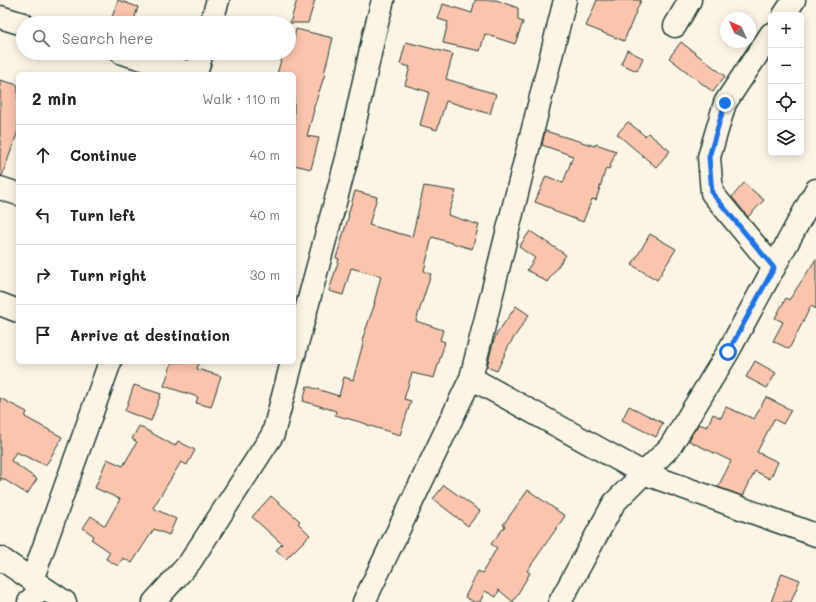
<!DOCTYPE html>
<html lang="en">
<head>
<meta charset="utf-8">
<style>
	:root { --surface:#fff; --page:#f2f2f2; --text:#202124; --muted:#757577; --line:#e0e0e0 }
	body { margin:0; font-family:Mali,sans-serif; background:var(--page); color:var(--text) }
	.controls { position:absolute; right:12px; top:12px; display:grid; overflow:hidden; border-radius:6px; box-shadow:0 2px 10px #0003 }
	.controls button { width:36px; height:36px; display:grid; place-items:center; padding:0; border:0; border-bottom:1px solid var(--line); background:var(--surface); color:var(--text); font:20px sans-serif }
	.compass { position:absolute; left:720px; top:12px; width:36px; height:36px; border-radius:50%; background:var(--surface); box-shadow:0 2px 10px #0003; rotate:315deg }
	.stop { position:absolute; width:12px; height:12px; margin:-9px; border:3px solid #1a73e8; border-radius:50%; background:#fff }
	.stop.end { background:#1a73e8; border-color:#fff; box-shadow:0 1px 4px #0008 }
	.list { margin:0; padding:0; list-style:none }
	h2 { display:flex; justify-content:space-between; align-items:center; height:52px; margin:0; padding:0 16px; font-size:17px }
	h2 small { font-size:13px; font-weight:400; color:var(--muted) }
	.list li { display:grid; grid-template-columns:26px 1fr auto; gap:12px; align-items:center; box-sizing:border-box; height:60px; padding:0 16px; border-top:1px solid var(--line) }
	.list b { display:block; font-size:15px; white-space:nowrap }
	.list em { font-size:13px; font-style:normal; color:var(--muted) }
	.icon { flex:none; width:22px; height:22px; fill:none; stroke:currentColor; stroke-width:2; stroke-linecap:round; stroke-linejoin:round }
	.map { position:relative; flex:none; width:816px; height:602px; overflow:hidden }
	.search { position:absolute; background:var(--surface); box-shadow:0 2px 10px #0003; left:16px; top:16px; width:280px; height:44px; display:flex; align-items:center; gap:10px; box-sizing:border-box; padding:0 14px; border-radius:22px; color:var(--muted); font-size:15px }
	.panel { position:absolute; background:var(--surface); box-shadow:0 2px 10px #0003; left:16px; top:72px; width:280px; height:292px; border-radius:6px }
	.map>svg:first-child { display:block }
</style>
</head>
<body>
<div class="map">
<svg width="816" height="602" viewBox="0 0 816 602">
	<rect width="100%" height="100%" fill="#fcf5e5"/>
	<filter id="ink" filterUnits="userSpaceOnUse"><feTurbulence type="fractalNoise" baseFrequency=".025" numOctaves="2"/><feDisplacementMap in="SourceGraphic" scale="8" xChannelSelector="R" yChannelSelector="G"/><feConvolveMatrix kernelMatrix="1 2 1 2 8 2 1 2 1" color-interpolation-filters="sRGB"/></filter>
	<g filter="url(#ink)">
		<path fill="#fac4ad" stroke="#1f3d34" d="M118,0L138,7L133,23H110Z
			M297,0H315L308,23H290Z
			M475,0H496L518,8V20L523,22L515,44L485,34L480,51L443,43L448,22L438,19L443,4L472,13Z
			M597,0H641L624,41L586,26Z
			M296,29L333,38L324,74H325L313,110H314L307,136L319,138L311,169L294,165V74H277L283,53H291Z
			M406,42L453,54L446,79L496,94L490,114L446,101L437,130L420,125L429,92L405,85L410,67L400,64Z
			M681,42L725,76L713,92L669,58Z
			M627,50L643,58L637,71L621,64Z
			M0,80L18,85V131L2,176H0Z
			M628,122L645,136L648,133L670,151L656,167L617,134Z
			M545,131L595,146L596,144L616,151L609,169L606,168L596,200L592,199L583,222L553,211V209L535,202L546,176L563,183L573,156L542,145Z
			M744,183L764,200L748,217L732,197Z
			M424,186L456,191L448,215L479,225L472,249L432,237L424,271L431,274L416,321L443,330L440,340L445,342L434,378L412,373L404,399L411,401L400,435L367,425V424L335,415L336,411L303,401L307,386L339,396L344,377L353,380L364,340H362L375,303H374L381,276L351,268L343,295L329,291L339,259L336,258L349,215H348L355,191L377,197L369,225L412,237Z
			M530,231L566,255L547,282L527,270L535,258L519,247Z
			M650,234L676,249L657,280L632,265Z
			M816,259V309L811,306L789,349L773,341L783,322L775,318L786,298L789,300Z
			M516,306L529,315L509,345L497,371L487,367L493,343L496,335Z
			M755,361L776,373L767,388L746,377Z
			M172,362H199L197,369L221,376L211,407L196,403L198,397L164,386Z
			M134,385L161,394L151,421L125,411Z
			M766,397L791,410L783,424L774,419L757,452L778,462L770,479L755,471L743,496L718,487L731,461L689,441L692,434L699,424L707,427L713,414L721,418L726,407L754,419Z
			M0,398L27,412L25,417L62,437L48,462L45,465L16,452L11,461L37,479L27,494L2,478L0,481Z
			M629,406L663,423L656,437L622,420Z
			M139,426L175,446L178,441L195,450L187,465L181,462L153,508L176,519L169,535L154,529L132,563L123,558L118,566L106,559L110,552L91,539L94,536L83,528L91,516L105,526L120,499L95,488L107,459L123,466L137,442L132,439Z
			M444,485L480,511L468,526L433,499Z
			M528,490L565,516L527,571L530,573L513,602L499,590L496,597L485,591L480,602H474L465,597L478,571L482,573L497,548L491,544L505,526L503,525Z
			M271,496L300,521L298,523L310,535L286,559L276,550L282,544L252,517Z
			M782,573L800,580L791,602H771Z"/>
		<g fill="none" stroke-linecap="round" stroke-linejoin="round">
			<defs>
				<path id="minor" d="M784,15L794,0
					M0,17L23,24
					M211,23L218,0
					M675,26L690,0
					M771,34L725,103L709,157L712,193L774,268
					M122,53L194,74
					M196,74L202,53
					M0,188L18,194
					M0,304L18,311
					M294,355L347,158L375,31L383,0
					M471,378L643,473L816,535
					M0,558L65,602
					M32,580L110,362
					M29,602L42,587
					M154,602L190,562L273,434L292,362
					M364,602L471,378L565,0
					M560,602L614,503L670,447L728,352L816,190"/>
			</defs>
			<use href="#minor" stroke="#1f3d34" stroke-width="25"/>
			<use href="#minor" stroke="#fcf5e5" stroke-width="22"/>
		</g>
	</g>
	<g fill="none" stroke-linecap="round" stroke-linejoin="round" filter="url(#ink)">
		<path stroke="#1a73e8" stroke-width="5" d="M725,103L709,157L712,193L774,268L728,352"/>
	</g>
</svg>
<div class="controls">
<button>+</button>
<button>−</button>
<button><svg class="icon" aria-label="locate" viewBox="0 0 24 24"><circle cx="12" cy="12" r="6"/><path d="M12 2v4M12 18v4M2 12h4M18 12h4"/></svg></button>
<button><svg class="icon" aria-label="layers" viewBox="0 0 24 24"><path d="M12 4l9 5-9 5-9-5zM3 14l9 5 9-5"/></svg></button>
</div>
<svg class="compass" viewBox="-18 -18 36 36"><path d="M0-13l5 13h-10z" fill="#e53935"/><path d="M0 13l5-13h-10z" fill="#757577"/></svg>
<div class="stop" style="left:728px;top:352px"></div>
<div class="stop end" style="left:725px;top:103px"></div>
<div class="search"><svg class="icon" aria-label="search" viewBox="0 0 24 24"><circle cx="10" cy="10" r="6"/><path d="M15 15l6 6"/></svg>Search here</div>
<section class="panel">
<h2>2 min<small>Walk · 110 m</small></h2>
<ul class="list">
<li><svg class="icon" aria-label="ahead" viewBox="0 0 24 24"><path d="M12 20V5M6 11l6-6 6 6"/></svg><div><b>Continue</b></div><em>40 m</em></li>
<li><svg class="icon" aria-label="left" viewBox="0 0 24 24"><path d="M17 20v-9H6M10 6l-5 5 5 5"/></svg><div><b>Turn left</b></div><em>40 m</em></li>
<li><svg class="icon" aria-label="right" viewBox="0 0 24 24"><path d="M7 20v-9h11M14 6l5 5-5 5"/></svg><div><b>Turn right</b></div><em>30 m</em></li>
<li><svg class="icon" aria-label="arrive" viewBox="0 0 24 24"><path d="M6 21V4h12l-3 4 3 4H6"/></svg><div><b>Arrive at destination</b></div></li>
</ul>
</section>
</div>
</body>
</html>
